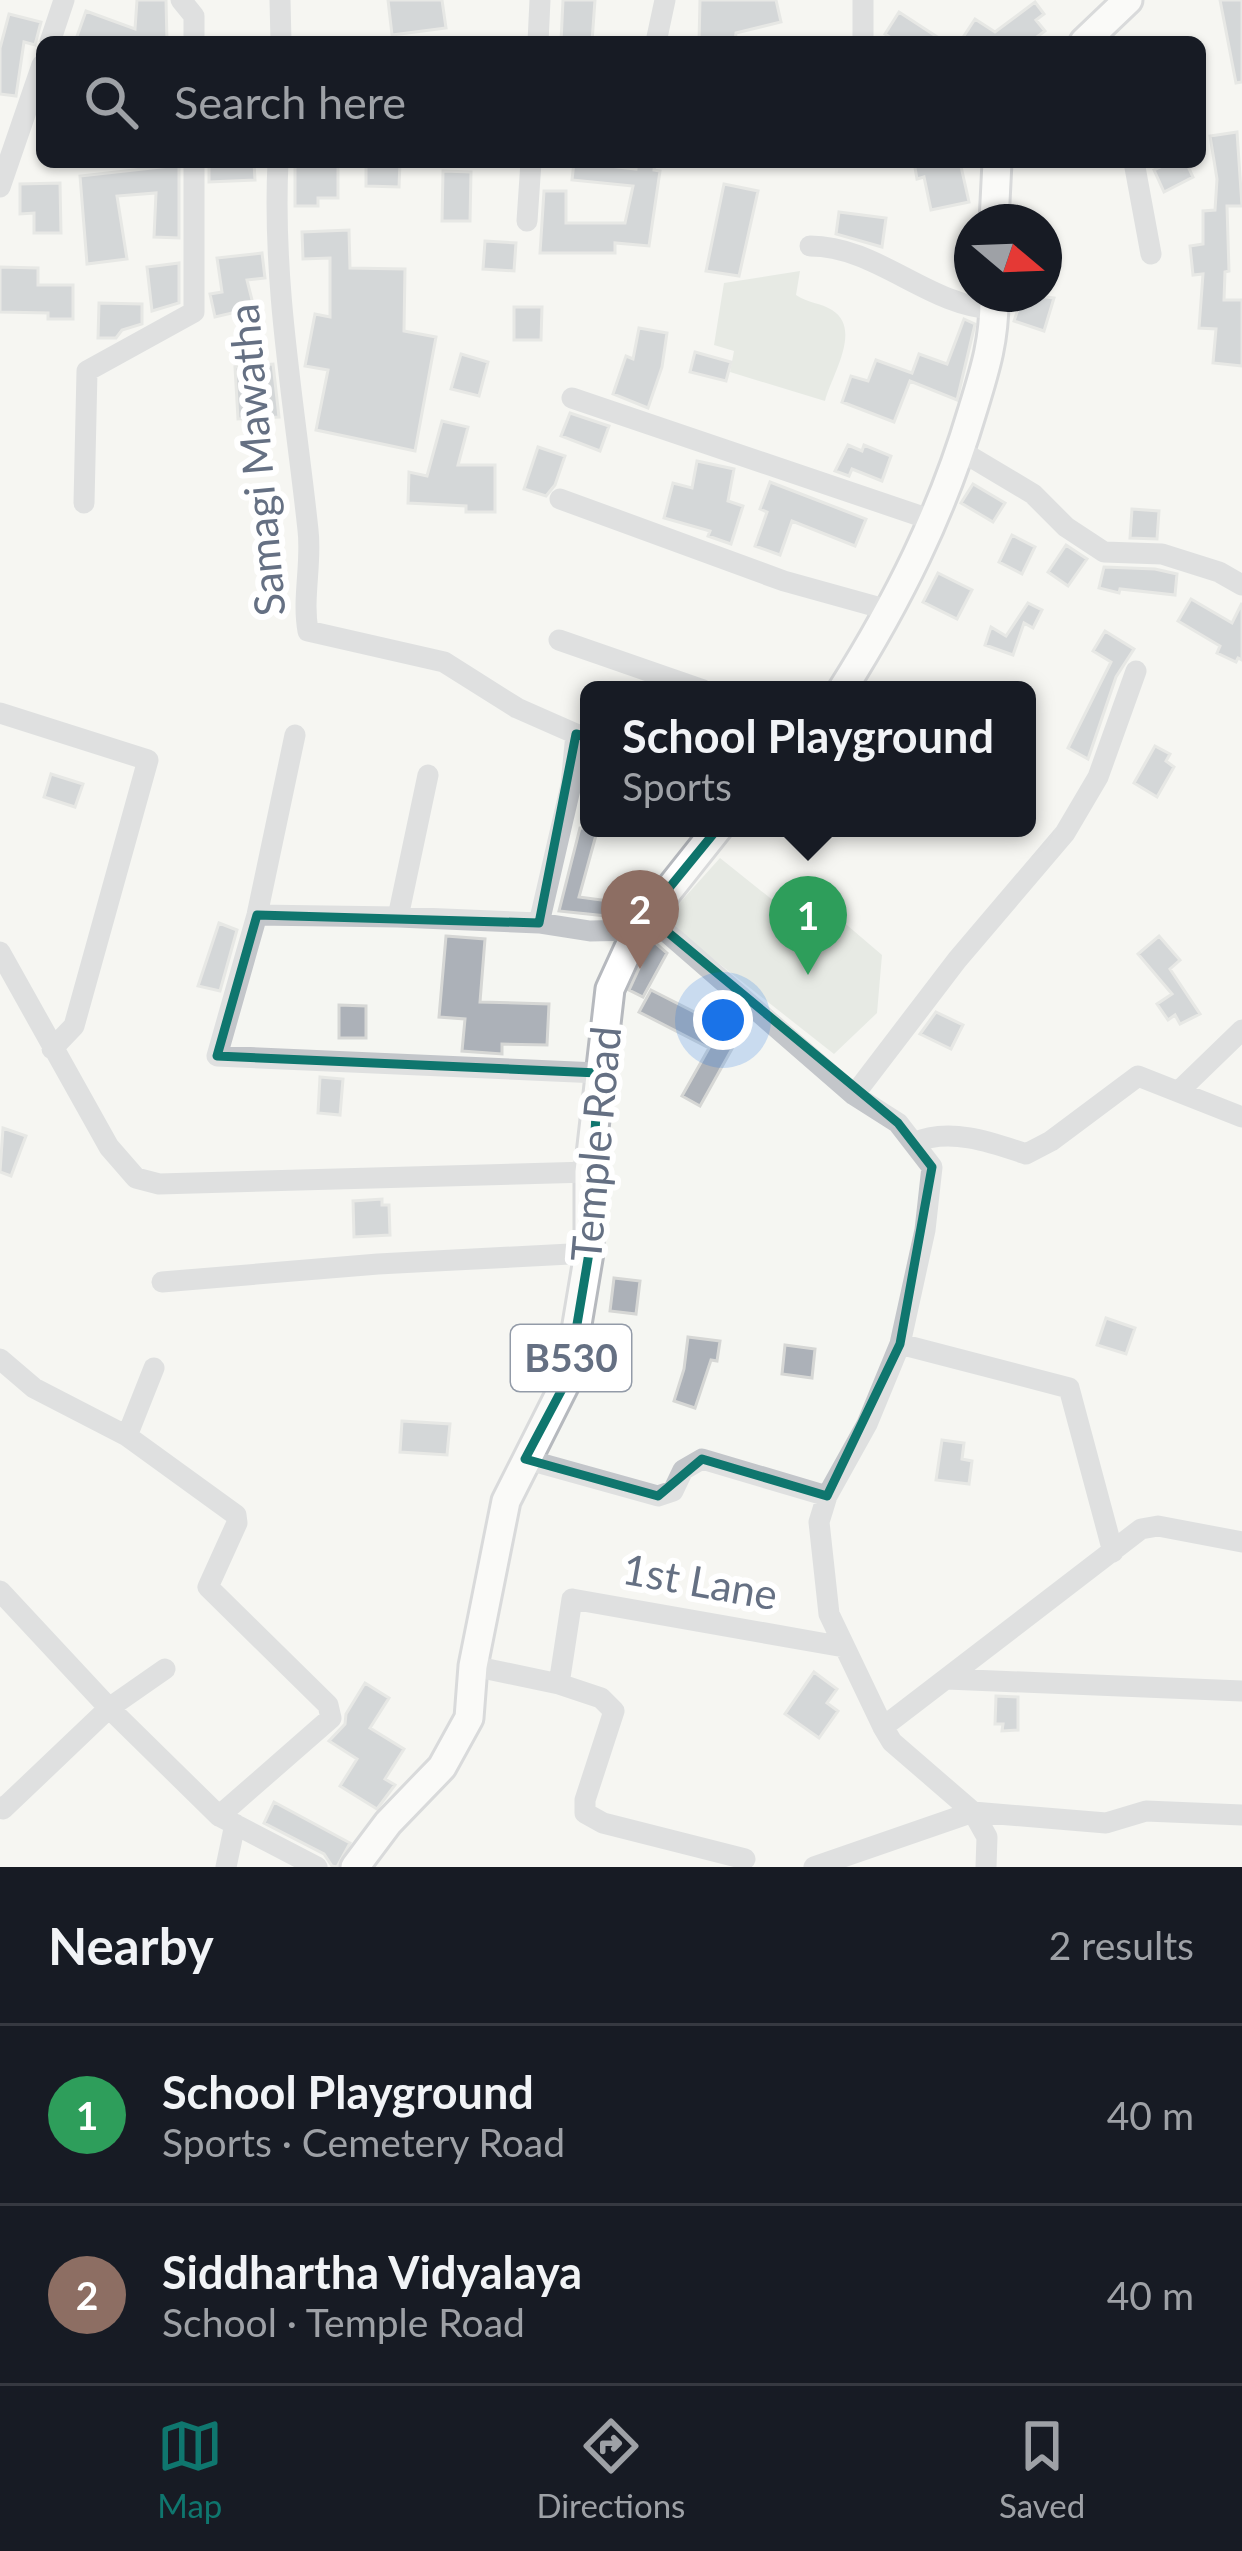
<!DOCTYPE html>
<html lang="en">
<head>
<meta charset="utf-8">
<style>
	:root { --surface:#171b24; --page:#242831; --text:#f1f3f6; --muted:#9ea1a6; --line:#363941; --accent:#0f766e }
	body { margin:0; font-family:Lato,sans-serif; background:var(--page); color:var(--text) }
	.compass { position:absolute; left:954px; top:204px; width:108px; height:108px; border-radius:50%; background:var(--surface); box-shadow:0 3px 9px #0004; rotate:109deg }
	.you { position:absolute; left:723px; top:1020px; width:42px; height:42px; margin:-30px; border:9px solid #fff; border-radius:50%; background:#1a73e8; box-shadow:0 0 0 18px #1a73e833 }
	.badge { display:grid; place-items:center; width:78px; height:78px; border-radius:50%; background:var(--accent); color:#fff; font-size:39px; font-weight:700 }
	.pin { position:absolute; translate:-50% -99px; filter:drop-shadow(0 3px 6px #0008) }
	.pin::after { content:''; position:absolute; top:63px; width:42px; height:36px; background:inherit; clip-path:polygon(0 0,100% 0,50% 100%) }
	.popup { position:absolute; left:580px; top:681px; width:456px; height:156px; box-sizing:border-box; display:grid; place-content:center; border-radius:18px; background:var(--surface); filter:drop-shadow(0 3px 9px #0005); font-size:39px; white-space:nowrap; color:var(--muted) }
	.popup b { font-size:45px; color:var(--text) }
	.popup::after { content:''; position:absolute; left:50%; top:100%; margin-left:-24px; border:24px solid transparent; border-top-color:var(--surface) }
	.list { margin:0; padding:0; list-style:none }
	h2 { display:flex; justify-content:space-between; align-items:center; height:156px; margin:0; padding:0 48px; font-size:51px }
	h2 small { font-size:39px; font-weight:400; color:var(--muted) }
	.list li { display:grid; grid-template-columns:78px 1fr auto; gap:36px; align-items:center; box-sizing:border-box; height:180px; padding:0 48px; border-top:3px solid var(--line) }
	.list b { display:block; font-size:45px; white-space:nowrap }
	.list p { margin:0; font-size:39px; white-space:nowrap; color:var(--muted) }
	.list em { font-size:39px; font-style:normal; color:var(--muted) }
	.icon { flex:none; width:66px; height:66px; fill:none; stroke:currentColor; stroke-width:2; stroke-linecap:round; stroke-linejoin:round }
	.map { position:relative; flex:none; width:1242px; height:1867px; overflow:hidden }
	.search { position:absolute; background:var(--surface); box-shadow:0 3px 9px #0004; left:36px; right:36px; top:36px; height:132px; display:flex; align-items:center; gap:30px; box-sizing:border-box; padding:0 42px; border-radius:18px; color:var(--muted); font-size:45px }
	.sheet { height:516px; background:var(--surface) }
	nav { display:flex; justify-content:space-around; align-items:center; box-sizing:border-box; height:168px; border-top:3px solid var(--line); background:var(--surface); font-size:33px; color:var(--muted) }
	nav a { display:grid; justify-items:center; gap:6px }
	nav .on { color:var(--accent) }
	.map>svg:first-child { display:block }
</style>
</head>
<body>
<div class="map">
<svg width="1242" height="1867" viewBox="0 0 1242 1867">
	<rect width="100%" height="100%" fill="#f5f6f2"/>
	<path fill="#d5dcd3" d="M800,271L796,295C808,303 821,303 832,310C863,329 831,376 825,401L730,372L734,351L714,345L724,283Z
		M720,858L815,934L841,920L882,955L877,1013L834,1054L693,943L667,917Z"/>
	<path fill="#acb1b8" stroke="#d6d7d5" stroke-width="3" d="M137,0H166L167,42H75L86,11L135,29Z
		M388,0H442L446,28L392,35Z
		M563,0H595L592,42H561Z
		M700,0H776L781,22L736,33L735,42H699Z
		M1220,0H1242V82L1236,83Z
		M1035,2L1044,14L1036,20L1045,31L1030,42H960L975,19L995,32Z
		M899,12L945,42H897L885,34Z
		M9,14L41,22L35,45L24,42L16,96L0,94V48Z
		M1237,132L1242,206H1227L1229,271L1225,272L1224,300H1242V366L1213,363L1216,329L1199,328L1203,274L1193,275L1190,246L1203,244V211L1215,210L1217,179L1210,136Z
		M209,162H254L255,180L209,182Z
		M366,162H400L399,187L366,186Z
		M574,162L636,169L637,162H655L654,170L660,171L649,246L615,243V253H540L544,191H566V223H625L633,186L572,180Z
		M914,162H960L969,202L931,210L924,177L917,179Z
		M1171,162H1186L1193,177L1164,192L1154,170Z
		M295,163H338V198H318V206H295Z
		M179,165V238L154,237L156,193L117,196L127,259L87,264L80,176Z
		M443,171L471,172L470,221H442Z
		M60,183L61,233H34V213L20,214V184Z
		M724,184L758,191L739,276L706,271Z
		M839,212L886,218L882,247L836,234Z
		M349,230L350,268L405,269L404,331L436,337L415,451L316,430L328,370L305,366L315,314L330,317V258L303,259L302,232Z
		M485,241L516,243L514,271L483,269Z
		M262,253L265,278L247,280L254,308L215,317L210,294L222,292L217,258Z
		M179,263V303L152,311L147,267Z
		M0,267L38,268V285H73V319H48V313L0,312Z
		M1023,294L1054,298L1044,331L1014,321Z
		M99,303L142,304V324L122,330L116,338H98Z
		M514,307H542L541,340H514Z
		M964,319L975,324L957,400L910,381L894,422L842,402L851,376L868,381L876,360L912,373L919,354L947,364Z
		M639,328L667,333L662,367L648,408L613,394L626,356L633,359Z
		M695,352L731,362L726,381L690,372Z
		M461,354L488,362L479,396L451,389Z
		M273,364L279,417L238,419L235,367Z
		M570,413L609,426L600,451L561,436Z
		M442,421L468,427L458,465H495V512H466V506L408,503L409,472L427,476Z
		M848,445L862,451L864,445L891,456L882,481L852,469L849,476L835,471Z
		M538,447L565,456L555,485L546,496L524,489Z
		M697,461L734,469L728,501L743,506L731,544L708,536L710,531L664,518L673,483L692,488Z
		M770,482L866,519L855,546L792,521L780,555L755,546L767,512L760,509Z
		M973,484L1005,503L993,522L961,503Z
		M1132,509L1159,511L1157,539L1130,538Z
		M1012,535L1035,547L1022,574L999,562Z
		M1066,545L1087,559L1068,586L1048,572Z
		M1104,567L1155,569L1177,574L1175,595L1120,589L1119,593L1099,588Z
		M938,573L972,590L957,619L923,602Z
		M1191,599L1232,623L1242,603V660L1238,658L1236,662L1217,653L1220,646L1178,621Z
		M1028,603L1042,610L1033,628L1024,623L1013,655L985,645L991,627L1006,636Z
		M1105,631L1134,649L1116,677L1088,759L1068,748L1111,662L1093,651Z
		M1155,746L1170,754L1166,761L1174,767L1157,797L1134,783Z
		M51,774L83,784L75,807L44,797Z
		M580,828H598L579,897L609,901L607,916L559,911Z
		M219,923L237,930L220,991L198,986Z
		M446,936L485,939L480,1002L549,1004L547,1045L502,1044V1054L462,1051L465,1019L439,1017Z
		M1159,936L1180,960L1170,969L1200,1014L1180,1024L1175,1015L1168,1020L1157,1004L1172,994L1138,954Z
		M652,940L667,953L643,997L629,990Z
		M651,990L722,1026L730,1011L747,1022L700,1106L682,1096L709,1048L639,1012Z
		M339,1005L366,1006V1038H339Z
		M936,1012L963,1025L951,1049L920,1034Z
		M320,1077L343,1079L340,1115L318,1113Z
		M3,1128L26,1136L11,1176L0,1172Z
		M382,1199V1205H389L390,1235L354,1237L353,1201Z
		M614,1278L640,1281L636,1314L610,1311Z
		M1106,1318L1135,1328L1126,1354L1097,1345Z
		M688,1337L720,1341L717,1361L711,1360L695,1408L674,1401L684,1369Z
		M785,1345L815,1349L812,1378L782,1374Z
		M402,1421L450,1424L447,1455L400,1452Z
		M942,1440L964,1443L962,1459L972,1461L969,1484L936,1480Z
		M814,1672L837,1689L827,1703L838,1711L819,1738L785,1714Z
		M365,1683L389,1698L370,1728L404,1749L385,1779L395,1785L377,1809L340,1786L357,1759L329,1741L345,1724L346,1714Z
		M996,1696L1018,1697V1730L1002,1731L1003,1724H995Z
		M274,1802L350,1843L337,1867L332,1866L324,1854L264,1823Z"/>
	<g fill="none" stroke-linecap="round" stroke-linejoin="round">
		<defs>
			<path id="major" d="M1084,42L1128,0
				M994,222L997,162
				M842,690C898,601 942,513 972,412C985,370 995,339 994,294
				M355,1867L388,1823L442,1767L469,1718L473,1666L506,1501L568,1378L589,1253V1172L610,989L637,930L718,828"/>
		</defs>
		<use href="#major" stroke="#b6b9be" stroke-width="33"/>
		<path stroke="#c3c6ca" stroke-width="21" d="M181,0L194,16V42
			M280,0L281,42
			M50,42L64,0
			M538,42L540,0
			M656,42L665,0
			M863,42V0
			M278,162C272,286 295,407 308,530C312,563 302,598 308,631L444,662L517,708L576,734L571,785L539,923
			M1134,162L1151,254
			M0,187L42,65
			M527,221L531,162
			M810,246C877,246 928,306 994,309
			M572,398L935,521
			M961,451L1033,494L1066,527L1104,552L1162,554L1219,572L1242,585
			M560,499L784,581L892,611
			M84,503L87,371L194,312V162
			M559,640L703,690
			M0,713L148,760L74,1026L52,1049
			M295,735L257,915L217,1056L598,1073
			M257,915L398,917L539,923L590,931L637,930
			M647,915L854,1095L898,1123L932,1167L925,1230L900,1344L867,1424L827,1496L819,1522L829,1614L883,1727L892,1742L973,1812L987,1837L986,1867
			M398,917L428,775
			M0,952L109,1147L136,1178L159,1184L589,1172
			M1180,1090L1242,1030
			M854,1095L957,960L1065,833L1098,777L1136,671
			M914,1143C948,1127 991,1142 1026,1154L1051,1141L1138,1076L1242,1117
			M162,1282L378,1264L589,1253
			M900,1344L1069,1388L1113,1552
			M0,1359L34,1388L127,1436L236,1515L237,1523L208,1587L328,1705L331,1718L219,1816
			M127,1436L154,1368
			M525,1459L658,1496L673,1491L683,1470L702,1459L827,1496
			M0,1591L109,1708L219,1816L317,1867
			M473,1666L559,1684L572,1599L844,1647
			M947,1679L1242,1691
			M559,1684L601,1698L614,1711L585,1800V1813L603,1823L745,1859
			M883,1727L1141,1529L1158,1526L1242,1542
			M0,1807L3,1809L109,1708L165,1669
			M226,1867L235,1824
			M814,1867L973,1812L1106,1823L1146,1811L1242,1815"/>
		<use href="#major" stroke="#fff" stroke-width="27"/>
	</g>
	<path d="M0 0H1242V1867H0ZM576,734L759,778L647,915L898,1123L932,1167L900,1344L827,1496L702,1459L658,1496L525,1459L568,1378L589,1253L598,1073L217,1056L257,915L539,923Z" fill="#f5f6f2" fill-opacity=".55" fill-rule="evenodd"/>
	<path fill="none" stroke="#0f766e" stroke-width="9" stroke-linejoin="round" d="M576,734L759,778L647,915L898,1123L932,1167L900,1344L827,1496L702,1459L658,1496L525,1459L568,1378L589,1253L598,1073L217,1056L257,915L539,923Z"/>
	<g text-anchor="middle" stroke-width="12" stroke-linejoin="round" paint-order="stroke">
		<rect fill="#fff" stroke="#939ba8" stroke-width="3" x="511" y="1325" width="120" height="66" rx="9"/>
		<g font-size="39" font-weight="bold" fill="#657083">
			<text x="571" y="1372">B530</text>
		</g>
		<g font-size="42" fill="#657083" stroke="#fff">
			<text transform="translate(257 460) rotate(-95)" y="15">Samagi Mawatha</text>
			<text transform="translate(596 1144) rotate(-85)" y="15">Temple Road</text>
			<text transform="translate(700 1582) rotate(10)" y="15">1st Lane</text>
		</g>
	</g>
</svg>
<svg class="compass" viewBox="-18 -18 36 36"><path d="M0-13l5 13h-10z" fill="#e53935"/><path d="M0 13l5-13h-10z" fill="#9ea1a6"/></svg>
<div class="you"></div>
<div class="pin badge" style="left:808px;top:975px;background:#2e9e5b">1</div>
<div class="popup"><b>School Playground</b>Sports</div>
<div class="pin badge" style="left:640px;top:969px;background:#8d6e63">2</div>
<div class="search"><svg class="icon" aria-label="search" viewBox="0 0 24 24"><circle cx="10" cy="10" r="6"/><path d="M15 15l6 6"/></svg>Search here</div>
</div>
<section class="sheet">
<h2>Nearby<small>2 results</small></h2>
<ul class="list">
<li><span class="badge" style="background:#2e9e5b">1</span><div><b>School Playground</b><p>Sports · Cemetery Road</p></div><em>40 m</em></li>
<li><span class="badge" style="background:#8d6e63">2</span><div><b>Siddhartha Vidyalaya</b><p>School · Temple Road</p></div><em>40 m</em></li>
</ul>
</section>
<nav>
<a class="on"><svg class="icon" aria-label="map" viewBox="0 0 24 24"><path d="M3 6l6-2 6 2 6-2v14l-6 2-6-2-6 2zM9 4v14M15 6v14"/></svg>Map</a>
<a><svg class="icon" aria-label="directions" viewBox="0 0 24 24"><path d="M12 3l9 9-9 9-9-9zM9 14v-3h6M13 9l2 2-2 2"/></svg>Directions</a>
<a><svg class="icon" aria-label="saved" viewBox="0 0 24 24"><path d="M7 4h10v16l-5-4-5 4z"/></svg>Saved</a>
</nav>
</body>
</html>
